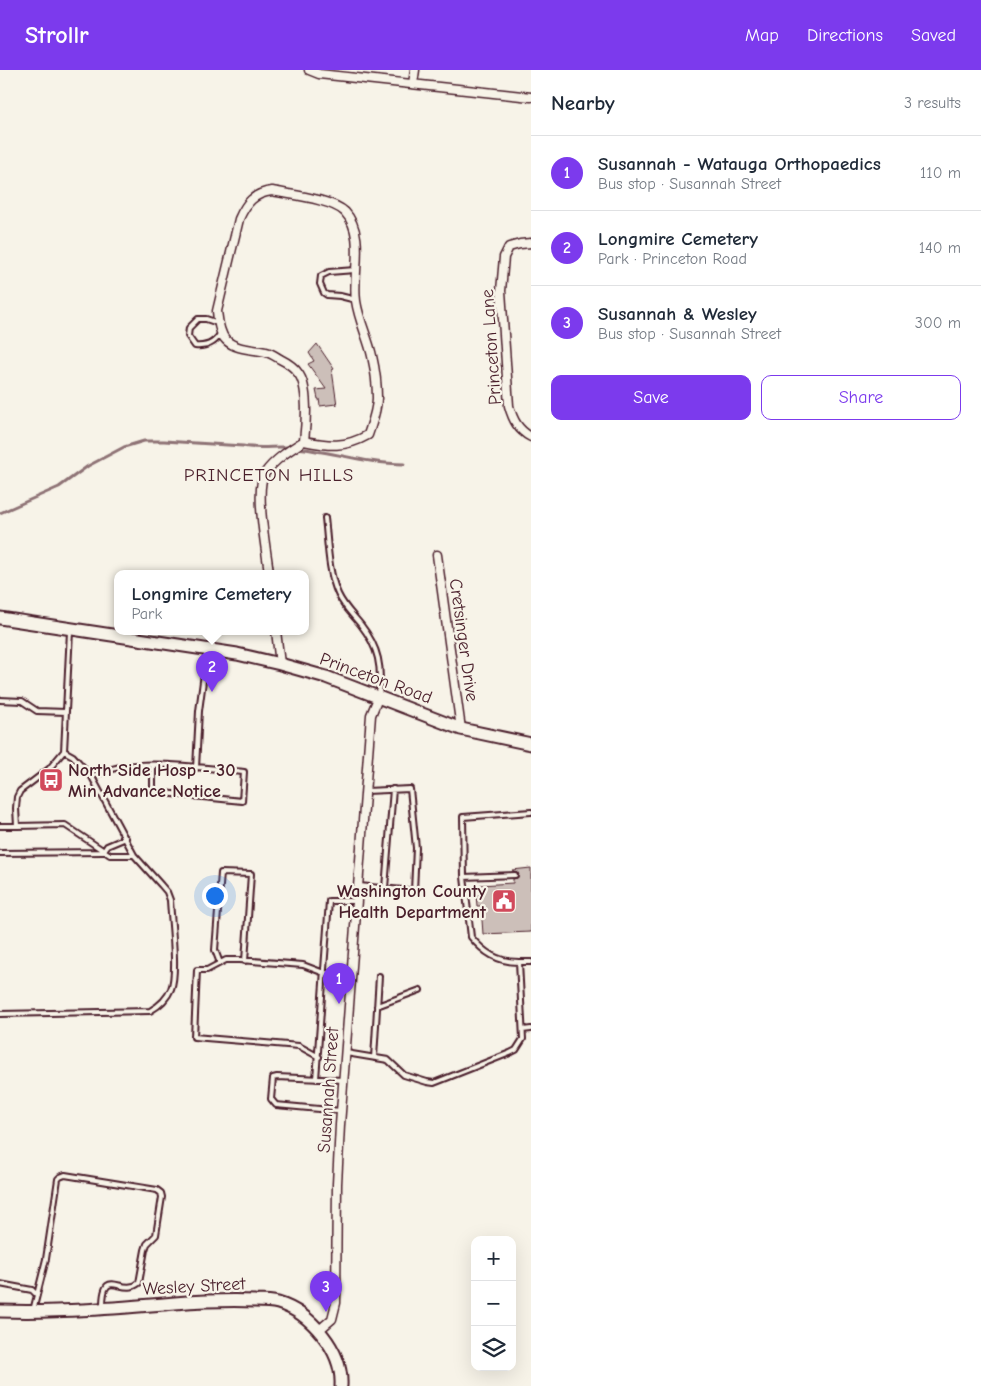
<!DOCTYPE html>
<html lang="en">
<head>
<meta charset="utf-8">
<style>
	:root { --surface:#fff; --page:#f6f6f7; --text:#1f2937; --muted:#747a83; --line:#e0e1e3; --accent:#7c3aed }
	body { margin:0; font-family:"Comic Neue",sans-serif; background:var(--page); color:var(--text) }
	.controls { position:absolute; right:15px; bottom:15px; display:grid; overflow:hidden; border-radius:10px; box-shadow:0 5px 20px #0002 }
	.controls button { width:45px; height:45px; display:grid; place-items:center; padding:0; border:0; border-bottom:1px solid var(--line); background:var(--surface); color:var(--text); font:25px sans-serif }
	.you { position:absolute; left:214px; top:825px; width:18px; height:18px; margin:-12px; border:4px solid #fff; border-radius:50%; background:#1a73e8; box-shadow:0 0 0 8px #1a73e833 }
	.badge { display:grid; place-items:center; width:32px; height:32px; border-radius:50%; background:var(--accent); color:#fff; font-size:16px; font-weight:700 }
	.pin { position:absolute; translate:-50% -41px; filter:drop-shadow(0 1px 2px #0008) }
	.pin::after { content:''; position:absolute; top:26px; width:18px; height:15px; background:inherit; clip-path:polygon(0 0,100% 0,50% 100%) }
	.popup { position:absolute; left:114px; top:500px; width:195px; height:65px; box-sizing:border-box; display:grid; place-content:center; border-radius:10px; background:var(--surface); filter:drop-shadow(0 1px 4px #0005); font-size:16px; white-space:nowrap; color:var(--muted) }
	.popup b { font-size:19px; color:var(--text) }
	.popup::after { content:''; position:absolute; left:50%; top:100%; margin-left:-10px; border:10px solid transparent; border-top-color:var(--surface) }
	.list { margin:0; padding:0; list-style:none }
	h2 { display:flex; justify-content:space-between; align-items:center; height:65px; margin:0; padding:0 20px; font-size:21px }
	h2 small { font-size:16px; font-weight:400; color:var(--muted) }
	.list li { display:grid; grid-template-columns:32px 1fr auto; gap:15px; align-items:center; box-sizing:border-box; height:75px; padding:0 20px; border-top:1px solid var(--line) }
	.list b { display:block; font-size:19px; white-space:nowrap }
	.list p { margin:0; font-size:16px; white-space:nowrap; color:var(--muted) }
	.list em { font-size:16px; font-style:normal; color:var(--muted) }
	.actions { display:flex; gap:10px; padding:15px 20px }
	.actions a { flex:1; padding:11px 0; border:1px solid var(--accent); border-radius:10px; text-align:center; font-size:18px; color:var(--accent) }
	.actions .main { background:var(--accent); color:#fff }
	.icon { flex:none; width:28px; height:28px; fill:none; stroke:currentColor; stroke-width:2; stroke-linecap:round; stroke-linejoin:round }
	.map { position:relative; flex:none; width:531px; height:1316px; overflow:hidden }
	header { display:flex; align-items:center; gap:30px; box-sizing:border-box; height:70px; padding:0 25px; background:var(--accent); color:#fff }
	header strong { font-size:24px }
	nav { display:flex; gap:28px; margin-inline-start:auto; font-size:18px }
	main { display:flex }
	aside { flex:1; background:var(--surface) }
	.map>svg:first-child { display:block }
</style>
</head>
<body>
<header>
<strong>Strollr</strong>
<nav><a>Map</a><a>Directions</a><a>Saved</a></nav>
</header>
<main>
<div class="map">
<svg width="531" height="1316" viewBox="0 0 531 1316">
	<rect width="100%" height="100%" fill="#f7f3e8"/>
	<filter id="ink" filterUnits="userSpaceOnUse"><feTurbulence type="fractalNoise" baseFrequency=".02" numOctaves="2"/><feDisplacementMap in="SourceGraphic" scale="10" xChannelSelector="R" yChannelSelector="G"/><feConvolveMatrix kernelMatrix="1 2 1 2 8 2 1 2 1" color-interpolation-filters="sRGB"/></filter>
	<g filter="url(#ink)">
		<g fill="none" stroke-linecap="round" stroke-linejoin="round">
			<path stroke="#8e7275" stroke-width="3" d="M0,443L59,417L88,396L124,377L144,371H164L243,376C261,380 278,375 297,378C333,382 368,394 404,394"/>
		</g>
		<path fill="#ccbfb9" stroke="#4a1f2b" d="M317,274L334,299L332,300L337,335L336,334L320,336L319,329H318L316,320L326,319L308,294L314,291L309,283Z
			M531,798V862L483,864L481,836H477L476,825H481L480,815L513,813V809L517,808L519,804L512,800Z"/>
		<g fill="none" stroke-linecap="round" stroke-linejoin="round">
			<defs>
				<path id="lane" d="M355,200L329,202L321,206L320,214L324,223L327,225L340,226L356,230
					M218,253L206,249H198L189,258L188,266L195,276C206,277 216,273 221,262
					M325,448C328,473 328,502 338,524C344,537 353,545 361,555C379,578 382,597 379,625
					M0,630L22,631L37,641L66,642
					M196,698L199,641L207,581
					M92,707C128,685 202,698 244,702L242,731L153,722V696
					M0,756H17L16,738L17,727L20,721L49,699L64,681L70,561
					M17,756L65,755L110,785H134
					M0,783L103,782L107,776L126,768
					M515,805L464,807L463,747L531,742
					M359,816L414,821L416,778L410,719L366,721
					M385,818L393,719
					M519,892H531
					M220,893L215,880L221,803L251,804L245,891
					M377,936L420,920
					M0,944L150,941C159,936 167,929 171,919C178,902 171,851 170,830L167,822L161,815L134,785L92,707L73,686L64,681
					M523,960L531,959
					M346,983L388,990L404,1005L427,1012L434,1013L510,983L516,980L523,969L519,892C498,892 484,883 471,867L464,807
					M319,987L299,976L194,967L197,900H207L226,890H240L303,895L324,903L352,906
					M374,988L379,906
					M316,1009L329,831H358
					M341,1041L276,1035L271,1029L273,1008L277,1007L344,1010
					M0,1214L32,1220L36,1224
					M33,1241L46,1189L58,1109L60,1107L65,1105L157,1120L161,1123L162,1127L156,1165L147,1174L145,1180L139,1213C122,1227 103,1195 103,1236"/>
				<path id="street" d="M309,0L319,4L531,27
					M413,14L415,0
					M531,173L520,174L509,177L504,187L501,221L509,336C513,350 518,360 531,367
					M437,485L461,659
					M269,503C267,483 254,418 265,403C275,389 290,380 304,371C329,376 345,378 368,365C372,353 377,341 377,328C377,315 375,299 372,286C368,268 359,251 356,231C352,203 366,165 345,142C332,129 291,125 272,121C254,123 246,133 239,149L217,241C218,250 219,263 226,270C236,280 253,279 266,282C271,283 275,286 280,289C286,292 294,297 298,303C309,316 306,355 304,371
					M276,561L280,594
					M318,1261L332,1249L336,1233L337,1114L340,1055L371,645L379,626"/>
				<path id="secondary" d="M0,548L237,584L280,594L326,607L461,659L531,674
					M0,1241C58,1243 117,1238 175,1233C202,1231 229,1230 255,1231C263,1231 271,1231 278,1233C311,1243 343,1281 341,1316"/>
			</defs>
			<use href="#lane" stroke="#4a1f2b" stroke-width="8"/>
			<use href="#street" stroke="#4a1f2b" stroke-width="11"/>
			<use href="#secondary" stroke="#4a1f2b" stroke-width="15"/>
			<use href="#lane" stroke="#f7f3e8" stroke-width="4"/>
			<use href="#street" stroke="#f7f3e8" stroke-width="8"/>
			<use href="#secondary" stroke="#f7f3e8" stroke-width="11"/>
		</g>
	</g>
	<defs>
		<symbol id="bus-square" viewBox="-11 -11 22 22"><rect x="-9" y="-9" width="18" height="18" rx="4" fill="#d1495b" stroke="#f7f3e8"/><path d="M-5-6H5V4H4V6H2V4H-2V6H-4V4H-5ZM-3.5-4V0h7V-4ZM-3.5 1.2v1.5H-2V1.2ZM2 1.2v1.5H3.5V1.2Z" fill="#fff"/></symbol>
		<symbol id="civic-square" viewBox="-11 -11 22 22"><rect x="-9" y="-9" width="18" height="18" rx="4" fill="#d1495b" stroke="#f7f3e8"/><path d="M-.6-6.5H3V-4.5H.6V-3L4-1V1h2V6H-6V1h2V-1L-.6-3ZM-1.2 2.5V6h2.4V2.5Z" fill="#fff"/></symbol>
	</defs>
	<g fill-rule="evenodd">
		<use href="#bus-square" x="37" y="696" width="28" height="28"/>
		<use href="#civic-square" x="490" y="817" width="28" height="28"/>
	</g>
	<g text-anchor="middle" stroke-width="4.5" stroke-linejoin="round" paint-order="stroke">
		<g font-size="18" fill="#4a1f2b" stroke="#f7f3e8">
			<text transform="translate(491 277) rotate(-94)" y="6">Princeton Lane</text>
			<text transform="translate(464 570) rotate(82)" y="6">Cretsinger Drive</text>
			<text transform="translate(376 608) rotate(20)" y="6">Princeton Road</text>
			<text transform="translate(328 1020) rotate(-86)" y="6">Susannah Street</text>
			<text transform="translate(194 1216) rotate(-3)" y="6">Wesley Street</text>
		</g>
		<g font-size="18" font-weight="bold" fill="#4a1f2b" stroke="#f7f3e8" text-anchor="start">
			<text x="68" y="706">North Side Hosp - 30<tspan x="68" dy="21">Min Advance Notice</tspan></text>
			<text x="486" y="827" text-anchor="end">Washington County<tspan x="486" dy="21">Health Department</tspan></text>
		</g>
		<g font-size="19" letter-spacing="1" fill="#4a1f2b" stroke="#f7f3e8">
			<text x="269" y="411">PRINCETON HILLS</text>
		</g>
	</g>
</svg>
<div class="controls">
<button>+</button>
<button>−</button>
<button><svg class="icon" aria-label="layers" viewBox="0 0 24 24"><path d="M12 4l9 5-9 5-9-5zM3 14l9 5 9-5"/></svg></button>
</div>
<div class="you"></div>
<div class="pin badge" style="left:339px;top:934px">1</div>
<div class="pin badge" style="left:212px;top:622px">2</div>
<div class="popup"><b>Longmire Cemetery</b>Park</div>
<div class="pin badge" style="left:326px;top:1242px">3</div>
</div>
<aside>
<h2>Nearby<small>3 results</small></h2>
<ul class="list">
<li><span class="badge">1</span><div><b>Susannah - Watauga Orthopaedics</b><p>Bus stop · Susannah Street</p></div><em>110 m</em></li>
<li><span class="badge">2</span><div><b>Longmire Cemetery</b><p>Park · Princeton Road</p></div><em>140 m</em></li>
<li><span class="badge">3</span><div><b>Susannah &amp; Wesley</b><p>Bus stop · Susannah Street</p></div><em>300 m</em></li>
</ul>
<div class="actions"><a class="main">Save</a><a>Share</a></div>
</aside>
</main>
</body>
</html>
